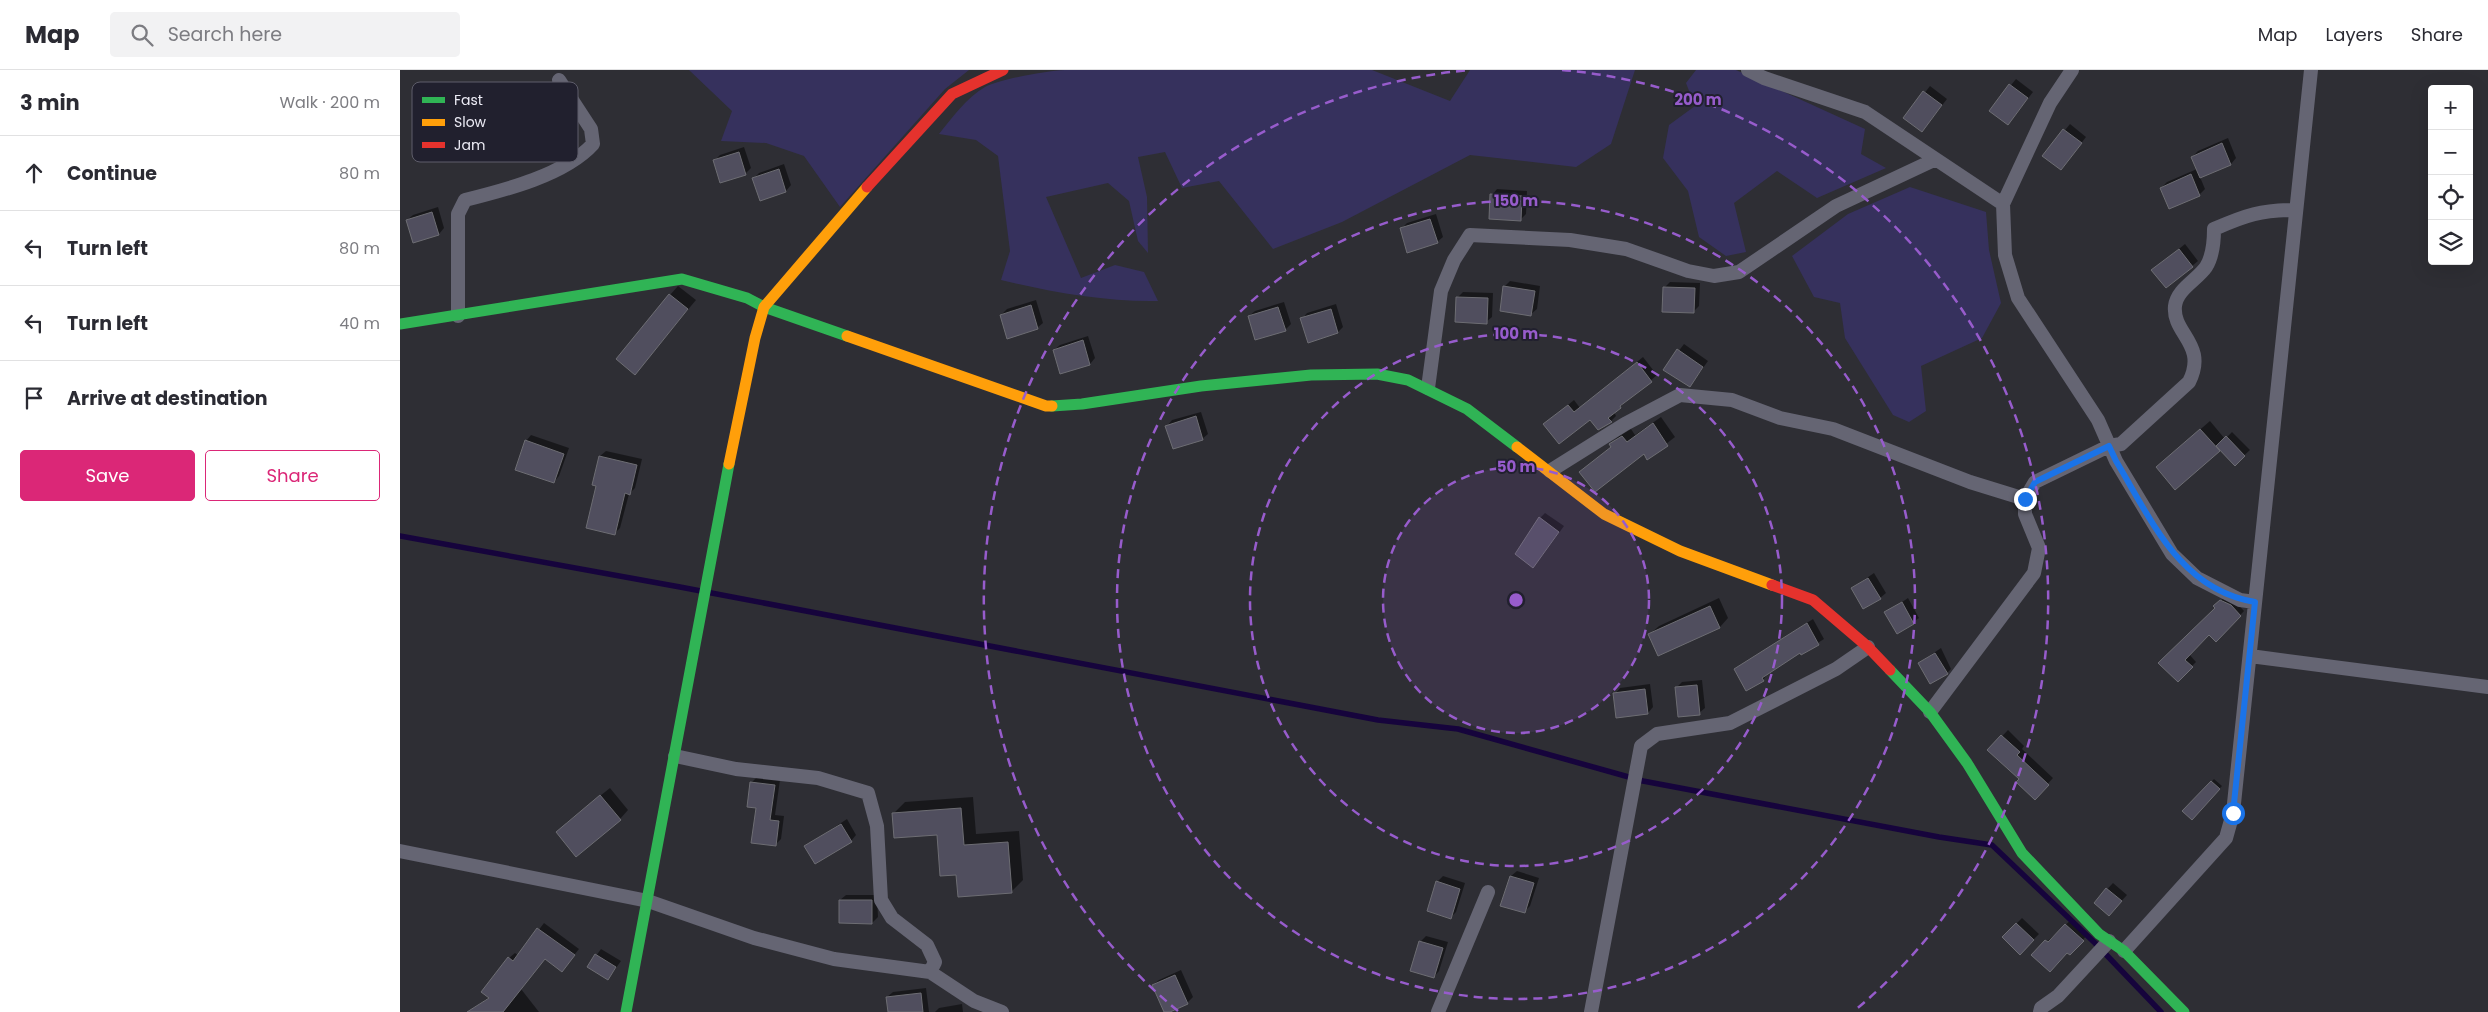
<!DOCTYPE html>
<html lang="en">
<head>
<meta charset="utf-8">
<style>
	:root { --surface:#fff; --page:#f2f2f3; --text:#2b2b33; --muted:#7c7c81; --line:#e1e1e2; --accent:#db2777 }
	body { margin:0; font-family:Poppins,sans-serif; background:var(--page); color:var(--text) }
	.controls { position:absolute; right:15px; top:15px; display:grid; overflow:hidden; border-radius:5px; box-shadow:0 5px 20px #0002 }
	.controls button { width:45px; height:45px; display:grid; place-items:center; padding:0; border:0; border-bottom:1px solid var(--line); background:var(--surface); color:var(--text); font:25px sans-serif }
	.stop { position:absolute; width:15px; height:15px; margin:-11px; border:4px solid #1a73e8; border-radius:50%; background:#fff }
	.stop.end { background:#1a73e8; border-color:#fff; box-shadow:0 1px 5px #0008 }
	.list { margin:0; padding:0; list-style:none }
	h2 { display:flex; justify-content:space-between; align-items:center; height:65px; margin:0; padding:0 20px; font-size:21px }
	h2 small { font-size:16px; font-weight:400; color:var(--muted) }
	.list li { display:grid; grid-template-columns:32px 1fr auto; gap:15px; align-items:center; box-sizing:border-box; height:75px; padding:0 20px; border-top:1px solid var(--line) }
	.list b { display:block; font-size:19px; white-space:nowrap }
	.list em { font-size:16px; font-style:normal; color:var(--muted) }
	.actions { display:flex; gap:10px; padding:15px 20px }
	.actions a { flex:1; padding:11px 0; border:1px solid var(--accent); border-radius:5px; text-align:center; font-size:18px; color:var(--accent) }
	.actions .main { background:var(--accent); color:#fff }
	.icon { flex:none; width:28px; height:28px; fill:none; stroke:currentColor; stroke-width:2; stroke-linecap:round; stroke-linejoin:round }
	.map { position:relative; flex:none; width:2088px; height:942px; overflow:hidden }
	header { display:flex; align-items:center; gap:30px; box-sizing:border-box; height:70px; padding:0 25px; background:var(--surface); border-bottom:1px solid var(--line) }
	header strong { font-size:24px }
	nav { display:flex; gap:28px; margin-inline-start:auto; font-size:18px }
	.search { width:350px; height:45px; background:var(--page); display:flex; align-items:center; gap:12px; box-sizing:border-box; padding:0 18px; border-radius:5px; color:var(--muted); font-size:19px }
	main { display:flex }
	aside { flex:1; background:var(--surface) }
	.map>svg:first-child { display:block }
</style>
</head>
<body>
<header>
<strong>Map</strong>
<div class="search"><svg class="icon" aria-label="search" viewBox="0 0 24 24"><circle cx="10" cy="10" r="6"/><path d="M15 15l6 6"/></svg>Search here</div>
<nav><a>Map</a><a>Layers</a><a>Share</a></nav>
</header>
<main>
<aside>
<h2>3 min<small>Walk · 200 m</small></h2>
<ul class="list">
<li><svg class="icon" aria-label="ahead" viewBox="0 0 24 24"><path d="M12 20V5M6 11l6-6 6 6"/></svg><div><b>Continue</b></div><em>80 m</em></li>
<li><svg class="icon" aria-label="left" viewBox="0 0 24 24"><path d="M17 20v-9H6M10 6l-5 5 5 5"/></svg><div><b>Turn left</b></div><em>80 m</em></li>
<li><svg class="icon" aria-label="left" viewBox="0 0 24 24"><path d="M17 20v-9H6M10 6l-5 5 5 5"/></svg><div><b>Turn left</b></div><em>40 m</em></li>
<li><svg class="icon" aria-label="arrive" viewBox="0 0 24 24"><path d="M6 21V4h12l-3 4 3 4H6"/></svg><div><b>Arrive at destination</b></div></li>
</ul>
<div class="actions"><a class="main">Save</a><a>Share</a></div>
</aside>
<div class="map">
<svg width="2088" height="942" viewBox="0 0 2088 942">
	<rect width="100%" height="100%" fill="#2e2e34"/>
	<path fill="#36315d" d="M289,0H569L545,19L440,137L404,86L366,73L321,71L332,41Z
		M665,0H972L1050,31L1070,0H1235L1211,74L1176,97L1070,85L942,152L873,179L819,111L782,118L765,82L738,87L747,127L748,183L738,171L729,131L708,113L646,127L681,208L715,195L744,202L758,231C706,232 651,222 601,210L610,181L598,86L576,70L539,64C552,48 566,28 585,17C601,9 646,1 665,0Z
		M1296,0H1336L1465,59L1461,84L1486,98L1417,128L1377,101L1334,133L1346,182L1326,186L1299,167L1288,121L1263,88L1269,55L1295,36L1286,13Z
		M1510,117L1586,142L1589,180L1601,233L1582,268L1521,296L1526,341L1509,352L1493,345L1445,268L1440,233L1414,227L1392,186L1448,144Z"/>
	<path fill="#0007" d="M1616,9L1633,22L1613,48L1590,41Z
		M1530,16L1547,29L1522,61L1505,48Z
		M1670,54L1686,67L1661,99L1644,86Z
		M1828,68L1836,88L1831,94L1800,107L1805,119L1800,124L1769,137L1761,118L1767,112L1797,99L1792,87L1798,81Z
		M344,77L351,98L346,103L321,112L314,91L320,85Z
		M384,94L391,115L386,121L361,129L354,108L359,103Z
		M1097,119L1127,121L1126,144L1120,150L1092,125Z
		M38,137L44,158L39,164L7,150L13,145Z
		M1036,144L1043,167L1037,172L1001,159L1007,153Z
		M1785,174L1798,191L1792,196L1753,200Z
		M1110,211L1140,216L1137,239L1131,244L1104,217Z
		M1270,212L1300,213L1299,236L1293,242L1265,217Z
		M278,216L296,230L235,303L270,225Z
		M1063,222L1093,223L1092,247L1086,252L1057,228Z
		M636,230L643,253L637,258L601,245L607,239Z
		M884,232L891,254L885,260L849,246L855,241Z
		M936,234L943,257L938,262L902,249L907,243Z
		M688,266L695,288L690,294L661,302L654,280L660,275Z
		M1284,274L1308,291L1290,316L1265,299Z
		M1243,287L1257,305L1214,342L1216,346L1211,351L1190,348L1145,354L1174,330L1180,338Z
		M801,342L808,364L802,369L767,356L772,350Z
		M1261,347L1275,367L1248,388L1244,383L1181,402L1212,376L1211,374L1218,367L1231,359L1235,365Z
		M1810,351L1825,369L1832,362L1850,380L1835,394L1820,379L1776,418L1766,389Z
		M131,365L169,378L159,406L154,412L126,371Z
		M206,381L242,389L235,418L229,424L220,458L214,464L197,416L193,415L200,386Z
		M1145,443L1164,456L1139,490L1140,448Z
		M1474,503L1486,523L1480,528L1452,518Z
		M1826,526L1835,531L1844,541L1816,571L1809,563L1789,584L1796,592L1778,610L1759,593L1817,538L1815,536Z
		M1319,528L1328,548L1320,557L1259,585L1250,564L1259,556Z
		M1508,528L1519,548L1497,563L1486,543Z
		M1413,549L1424,569L1402,583L1401,581L1368,603L1363,610L1347,619L1335,599Z
		M1541,578L1551,599L1546,604L1519,593Z
		M1302,610L1305,638L1299,643L1276,618L1282,612Z
		M1250,614L1253,637L1248,643L1215,624L1220,618Z
		M1608,660L1624,676L1622,679L1653,708L1635,728L1621,709L1589,680Z
		M357,707L380,710L375,745L384,746L381,769L375,775L357,737L352,712Z
		M1814,709L1822,716L1792,748L1784,741Z
		M210,718L228,740L220,749L166,753Z
		M573,727L576,764L619,761L623,810L611,822L558,803L538,763L493,744L505,732Z
		M447,749L456,765L451,771L406,776Z
		M1117,801L1139,808L1130,836L1124,842L1111,806Z
		M1043,806L1065,813L1056,842L1050,848L1037,812Z
		M1713,813L1727,825L1714,839L1695,832Z
		M446,825H477L478,847L472,853L440,830Z
		M1622,848L1639,864L1620,883L1603,867Z
		M1672,849L1688,864L1670,884L1667,881L1633,884Z
		M144,853L179,879L162,900L145,888L121,919L139,942H68L89,927L109,888L115,883L119,886Z
		M1026,866L1048,872L1039,901L1034,907L1011,900L1021,871Z
		M201,879L221,891L208,909L188,897Z
		M781,900L793,927L787,933L765,942L753,915L759,910Z
		M526,918L529,942H489L487,927L493,922Z
		M562,934L563,942H535L539,938Z"/>
	<g fill="none" stroke-linecap="round" stroke-linejoin="round">
		<path stroke="#16043c" stroke-width="5.5" d="M0,466L280,517L978,650L1058,659L1243,711L1539,767L1592,775L1695,873L1761,942"/>
	</g>
	<path fill="#504e5e" stroke="#6d6d73" d="M1609,14L1628,28L1608,55L1589,41Z
		M1523,21L1542,35L1522,62L1503,48Z
		M1663,59L1682,73L1661,100L1642,86Z
		M1822,73L1831,95L1800,108L1791,87Z
		M339,82L346,105L320,113L313,90Z
		M379,99L386,122L360,131L352,108Z
		M1791,104L1800,126L1769,139L1760,118Z
		M1090,124L1122,126L1121,151L1089,149Z
		M32,142L39,165L13,173L6,150Z
		M1030,149L1038,173L1007,183L1000,158Z
		M1779,179L1793,197L1766,218L1751,200Z
		M1103,216L1135,221L1131,246L1100,241Z
		M1263,217L1295,218L1294,243L1262,242Z
		M269,224L288,239L235,305L216,289Z
		M1056,227L1088,228L1087,254L1055,252Z
		M631,235L638,259L607,269L600,245Z
		M878,237L886,261L855,270L848,246Z
		M931,239L938,263L908,273L900,248Z
		M683,270L690,295L660,304L653,280Z
		M1277,279L1303,297L1290,317L1263,300Z
		M1237,292L1252,312L1220,336L1221,338L1208,348L1212,352L1198,360L1190,350L1159,374L1143,354L1168,335L1174,342Z
		M796,346L803,370L773,379L765,356Z
		M1253,353L1268,376L1247,390L1244,384L1195,422L1179,402L1211,377L1209,374L1222,366L1227,372Z
		M1800,359L1820,381L1775,420L1756,397Z
		M1826,366L1845,386L1835,396L1816,376Z
		M125,370L164,384L154,413L115,400Z
		M199,386L237,395L230,425L225,423L215,465L186,458L196,416L192,415Z
		M1139,447L1159,462L1133,498L1115,484Z
		M1468,508L1481,529L1463,539L1451,518Z
		M1820,530L1831,535L1841,546L1816,572L1809,565L1785,590L1793,597L1778,612L1758,593L1815,538L1813,536Z
		M1502,532L1514,554L1497,564L1484,542Z
		M1310,536L1320,558L1258,586L1248,564Z
		M1407,553L1419,575L1401,585L1400,583L1362,608L1364,611L1346,621L1334,599Z
		M1535,583L1548,604L1530,614L1518,593Z
		M1297,615L1300,645L1278,647L1275,617Z
		M1245,619L1248,644L1216,648L1213,623Z
		M1601,665L1620,682L1617,685L1649,715L1635,730L1616,712L1619,709L1587,680Z
		M1811,711L1820,719L1792,750L1782,741Z
		M350,712L375,715L370,750L379,751L376,776L351,773L356,738L347,737Z
		M200,725L221,750L176,787L156,762Z
		M561,738L564,775L608,772L612,823L558,827L556,805L540,806L537,765L494,768L492,743Z
		M441,754L452,772L415,794L404,776Z
		M1110,806L1134,813L1125,843L1100,836Z
		M1036,811L1060,819L1051,849L1027,841Z
		M1706,818L1722,831L1709,846L1694,833Z
		M439,830H472V854L439,853Z
		M1616,853L1634,870L1620,885L1602,867Z
		M1665,854L1684,871L1670,885L1667,883L1650,902L1631,885L1645,870L1648,872Z
		M137,858L175,885L162,902L145,889L103,942H67L89,928L81,922L108,887L113,891Z
		M1019,871L1043,878L1034,908L1010,901Z
		M195,884L216,897L208,910L187,897Z
		M775,905L788,934L770,942H764L752,915Z
		M521,923L523,942H488L486,927Z"/>
	<g fill="none" stroke-linecap="round" stroke-linejoin="round">
		<path stroke="#656573" stroke-width="14" d="M1348,0L1364,8L1465,42L1603,134
			M1672,0L1650,33L1603,134L1605,185L1618,228L1698,350L1716,391L1772,484L1797,508L1840,530L1855,532
			M58,246V144L65,130C105,120 165,105 193,74L191,59L159,10
			M1028,318L1041,221L1054,190L1070,165L1170,170L1226,179L1288,201L1314,206L1339,202L1436,136L1534,90
			M1150,401L1225,354L1280,325L1332,330L1380,348L1433,359L1570,412L1625,429
			M1850,586L2088,617
			M1530,642L1634,503L1639,478L1625,444V429L1635,412L1709,376L1721,374L1789,312C1808,274 1772,264 1775,236C1777,219 1797,210 1806,197C1813,186 1814,172 1814,159C1846,145 1861,140 1896,140
			M275,686L336,699L418,708L468,723L477,756L481,830L492,848L527,875L535,892L530,902
			M0,781L248,831L354,868L434,889L530,902L574,931L602,942
			M1724,881L1826,768L1833,743L1911,0
			M1038,942L1088,822
			M1191,942L1241,676L1257,664L1330,653L1436,599L1468,577
			M1640,942L1641,938L1658,926L1709,871"/>
		<path stroke="#30b455" stroke-width="11" d="M0,254L282,209L347,228L364,237L447,266
			M652,336L682,334L801,316L911,305L977,304L1008,310L1067,339L1117,377
			M1490,600L1530,642L1567,693L1622,783L1699,864L1724,881L1784,942
			M226,942L329,394"/>
		<path stroke="#ff9f0a" stroke-width="11" d="M447,266L646,336H652
			M1117,377L1204,444L1280,481L1372,515
			M329,394L355,268L364,237L467,117"/>
		<path stroke="#e5322d" stroke-width="11" d="M467,117L552,24L603,0
			M1372,515L1413,530L1468,577L1490,600"/>
	</g>
	<g fill="none" stroke-linecap="round" stroke-linejoin="round">
		<path stroke="#1a73e8" stroke-width="6" d="M1625,429L1635,412L1709,376L1716,391C1751,449 1780,520 1855,532L1833,743"/>
	</g>
	<circle cx="1116" cy="530" r="133" fill="#975ccc" fill-opacity=".12"/>
	<g fill="none" stroke="#975ccc" stroke-width="2.5" stroke-dasharray="9 6">
		<circle cx="1116" cy="530" r="133"/>
		<circle cx="1116" cy="530" r="266"/>
		<circle cx="1116" cy="530" r="399"/>
		<path d="M778 941A532 532 0 0 1 1070 0M1162 0A532 532 0 0 1 1454 941"/>
	</g>
	<rect x="12" y="12" width="166" height="80" rx="8" fill="#21202e" stroke="#5e5d6a" stroke-width="1"/>
	<rect x="22" y="27" width="23" height="6" fill="#30b455"/>
	<rect x="22" y="49" width="23" height="7" fill="#ff9f0a"/>
	<rect x="22" y="72" width="23" height="6" fill="#e5322d"/>
	<g font-size="14" fill="#ecebf5">
		<text x="54" y="35">Fast</text>
		<text x="54" y="57">Slow</text>
		<text x="54" y="80">Jam</text>
	</g>
	<circle cx="1116" cy="530" r="8" fill="#975ccc" stroke="#21202e" stroke-width="2.5"/>
	<g font-size="15" text-anchor="middle" font-weight="bold" fill="#975ccc" stroke="#21202e" stroke-width="4" stroke-linejoin="round" paint-order="stroke">
		<text x="1298" y="35">200 m</text>
		<text x="1116" y="136">150 m</text>
		<text x="1116" y="269">100 m</text>
		<text x="1116" y="402">50 m</text>
	</g>
</svg>
<div class="controls">
<button>+</button>
<button>−</button>
<button><svg class="icon" aria-label="locate" viewBox="0 0 24 24"><circle cx="12" cy="12" r="6"/><path d="M12 2v4M12 18v4M2 12h4M18 12h4"/></svg></button>
<button><svg class="icon" aria-label="layers" viewBox="0 0 24 24"><path d="M12 4l9 5-9 5-9-5zM3 14l9 5 9-5"/></svg></button>
</div>
<div class="stop" style="left:1833px;top:743px"></div>
<div class="stop end" style="left:1625px;top:429px"></div>
</div>
</main>
</body>
</html>
